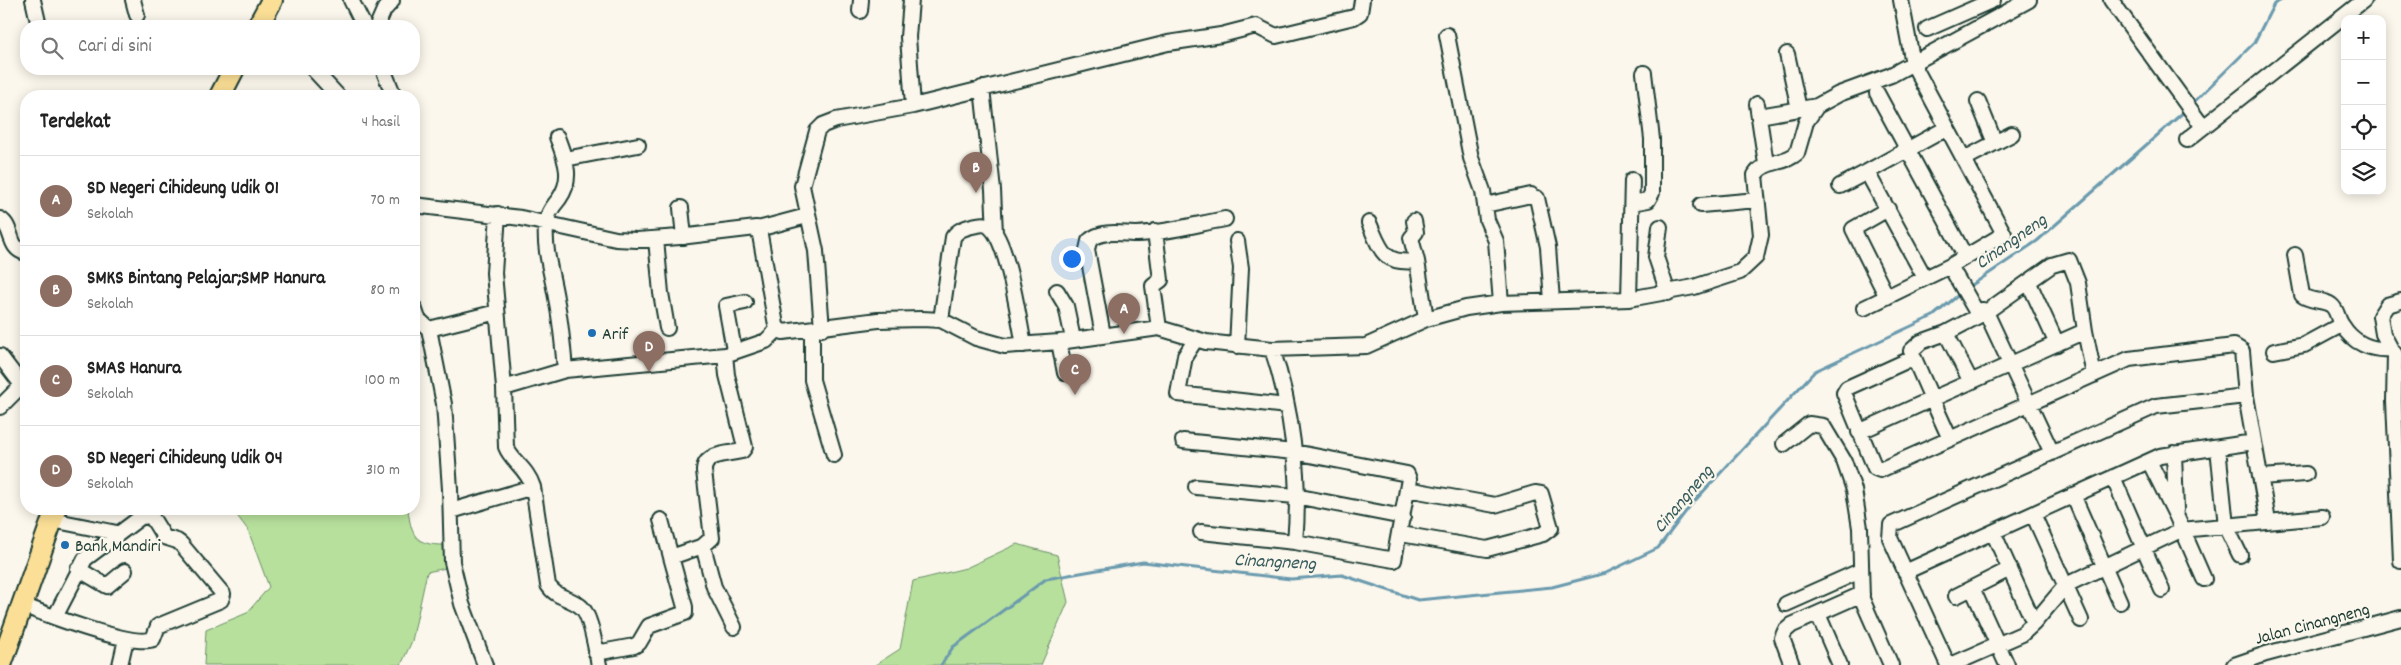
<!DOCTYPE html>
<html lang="id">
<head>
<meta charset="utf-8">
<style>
	:root { --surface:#fff; --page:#f6f6f6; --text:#222; --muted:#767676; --line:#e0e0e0; --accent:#7c3aed }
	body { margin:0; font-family:Dekko,sans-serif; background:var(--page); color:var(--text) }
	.controls { position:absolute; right:15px; top:15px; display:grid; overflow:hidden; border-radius:10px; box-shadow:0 2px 12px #0003 }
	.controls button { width:45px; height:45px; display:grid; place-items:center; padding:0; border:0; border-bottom:1px solid var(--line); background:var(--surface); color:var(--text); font:25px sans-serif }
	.you { position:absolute; left:1071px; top:258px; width:18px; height:18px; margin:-12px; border:4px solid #fff; border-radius:50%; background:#1a73e8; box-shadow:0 0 0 8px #1a73e833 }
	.badge { display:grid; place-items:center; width:32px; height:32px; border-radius:50%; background:var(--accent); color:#fff; font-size:16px; font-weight:700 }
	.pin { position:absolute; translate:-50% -41px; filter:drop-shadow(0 1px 2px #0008) }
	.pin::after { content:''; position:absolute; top:26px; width:18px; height:15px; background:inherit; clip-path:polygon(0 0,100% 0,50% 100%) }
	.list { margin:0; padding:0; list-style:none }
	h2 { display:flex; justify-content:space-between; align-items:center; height:65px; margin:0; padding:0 20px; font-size:21px }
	h2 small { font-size:16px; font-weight:400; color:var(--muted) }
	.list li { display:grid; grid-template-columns:32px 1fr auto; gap:15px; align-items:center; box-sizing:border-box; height:90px; padding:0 20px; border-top:1px solid var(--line) }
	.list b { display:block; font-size:19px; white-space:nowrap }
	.list p { margin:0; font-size:16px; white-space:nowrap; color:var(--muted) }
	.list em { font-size:16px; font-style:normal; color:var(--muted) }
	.icon { flex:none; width:28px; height:28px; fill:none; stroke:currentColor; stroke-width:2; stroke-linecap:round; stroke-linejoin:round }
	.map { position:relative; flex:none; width:2401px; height:665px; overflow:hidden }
	.search { position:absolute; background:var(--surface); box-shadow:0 2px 12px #0003; left:20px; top:20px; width:400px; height:55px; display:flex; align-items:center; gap:12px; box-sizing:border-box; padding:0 18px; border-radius:20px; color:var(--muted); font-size:19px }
	.panel { position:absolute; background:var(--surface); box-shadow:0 2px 12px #0003; left:20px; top:90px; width:400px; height:425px; border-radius:20px }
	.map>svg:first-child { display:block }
</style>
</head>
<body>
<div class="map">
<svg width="2401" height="665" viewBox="0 0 2401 665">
	<rect width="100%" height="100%" fill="#fbf7ec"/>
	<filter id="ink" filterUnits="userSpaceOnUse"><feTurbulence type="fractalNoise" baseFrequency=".02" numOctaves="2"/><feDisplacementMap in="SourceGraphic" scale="10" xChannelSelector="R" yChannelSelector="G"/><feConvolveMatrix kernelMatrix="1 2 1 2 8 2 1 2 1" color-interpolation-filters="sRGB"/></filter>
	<g filter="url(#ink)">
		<path fill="#b7e09c" stroke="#6b8e68" d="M232,509H408C411,535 415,545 443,545L446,568L427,572L412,641L401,665H204L206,630L247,613L269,587L248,530Z
			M1017,544L1057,555L1068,602L1041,665H875L900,649L913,581L966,568Z"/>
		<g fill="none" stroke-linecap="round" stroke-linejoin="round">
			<path stroke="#6b9aae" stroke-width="3" d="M2192,104L2254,43L2274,4L2282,0
				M1966,289L2037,241L2186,110
				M941,665L953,647L1046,579L1143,562L1291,579L1342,575L1418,600L1552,587L1606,573L1658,548L1690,506L1815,371L1933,316L1961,293"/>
			<defs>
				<path id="minor" d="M33,0L39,26
					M133,0L137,15
					M351,0L364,26
					M911,0L908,37L913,106
					M1901,0L1913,64L2004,234L1950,266L1976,311L1983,310L1986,312L2052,453
					M2111,0L2203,127
					M860,11L861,0
					M377,26L384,10L392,1
					M1927,29L1993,0
					M1447,35L1471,158L1483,191L1487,220L1496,241L1501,303
					M1787,54L1799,109
					M313,69L338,96
					M383,69L394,96
					M982,88L993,190L995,233
					M1877,93L1965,256
					M1978,101L1995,143
					M1757,104L1766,164
					M1759,116L1817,106
					M557,137C565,159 574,178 559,199C553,206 546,216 546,226C544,251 552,274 556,298C561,322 563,346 565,370
					M2187,140L2364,0
					M565,159L638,145
					M1964,159L2012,134
					M1840,186L1867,172
					M1537,198L1548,247L1552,301
					M1632,203L1648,200L1652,193V139L1644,73
					M414,205L521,218L616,239L637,240L680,237L756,228L760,235L776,325L778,329L783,332L878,320L922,319L941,320L976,338L1005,346L1059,342L1159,328L1206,342L1272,349L1366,346L1426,319L1466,308L1501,303L1629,299L1694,287L1740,272L1756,257L1761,235L1755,175C1765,159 1784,165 1797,153L1806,122L1817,106L1839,94L1891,75L2029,0
					M1485,205L1531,195
					M1701,205L1757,200
					M681,208L684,237
					M498,214L494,273L504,388L506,447C512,462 527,468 533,487L548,585C556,598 569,597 580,606C591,613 596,652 599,665
					M0,219C14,227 7,249 26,253
					M1414,221L1416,232L1411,238L1417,261
					M1369,223C1381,250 1383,265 1417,261L1426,319
					M1660,227L1656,257L1668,293
					M758,229L807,216
					M1155,231L1161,280L1153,286L1159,328
					M656,239L661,293L667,328
					M2295,255L2302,295C2310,302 2323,299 2331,305C2338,310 2337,319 2342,325C2353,343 2371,351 2391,349L2395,354L2394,401L2401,561
					M1925,278L1867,172L1947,128
					M2029,283L2057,344
					M1057,291L1066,306L1073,339
					M1887,297L1853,229L1888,209
					M1629,299L1632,180
					M414,307L418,319L429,329L444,404L450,489L452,562L462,604L485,665
					M1864,308L1950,266
					M941,320L953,237C958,230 964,228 972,226C979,225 985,222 990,227C1008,242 1019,321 1024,345
					M429,329L497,312
					M822,329L816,251L802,186L817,131L823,125L836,120L913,106L1168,43L1221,35L1256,26L1276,36L1354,17L1360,13L1362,0
					M812,330V380L834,455
					M1946,333L1986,312L2052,265L2069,260L2078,283L2085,331
					M1103,335L1087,250L1089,241C1102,229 1122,234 1137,234C1166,233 1197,224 1225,219
					M1196,339L1185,356L1178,394L1287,406
					M1059,342L1065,373
					M1237,346L1241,268L1237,241
					M2391,349L2383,334L2380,316L2387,305L2401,301
					M734,350L726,306L745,302
					M2274,351L2304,345L2341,325
					M0,356L22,385
					M1913,358L1847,388L1844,393L1875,468L1880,470L1950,439
					M2094,375L2085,331L1932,399L1950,439L2129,359L2234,346L2242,351L2246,396
					M504,388L565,370L725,355
					M0,407L26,381
					M1859,432L1932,399L1911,351L1921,342L1946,333L1971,382
					M1183,441L1294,452L1407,474L1409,479L1394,560L1295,542
					M1784,444L1809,424L1823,426L1844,461L1854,490L1860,528L1862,599L1891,665
					M2218,448L2226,526L2240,555
					M2174,453L2176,510
					M2149,461L2176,515L2204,579
					M2113,477L2162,590
					M2260,477L2306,474
					M1196,487L1295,496L1403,517
					M2073,495L2120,602
					M451,511L533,487
					M2033,514L2081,620
					M52,520L117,533
					M661,520L671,557
					M1201,532L1295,542C1301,481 1292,407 1272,349
					M1993,532L2034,623
					M1401,534L1487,549L1543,534L1551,528L1541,494L1535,493L1495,505L1407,489
					M703,546L714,587L734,627
					M78,569L107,586L125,571
					M1905,572L2160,456L2254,442
					M1956,596L1972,588
					M1786,604L1860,571
					M22,605C45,614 133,648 153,639L158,626L221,600L223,594L181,544L177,541L164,537L151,516L141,517L85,559L55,617
					M1818,614L1840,665
					M596,653L634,646L639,643L649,626L685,613V607L671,557L703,546L712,538L704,471C704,453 728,454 742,451L745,447L727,375L725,355L766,341L778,329
					M120,665L126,639
					M1792,665L1782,638L1785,631L1792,625L1862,594
					M1948,665L1890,538L1891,525L2156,406L2246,396L2268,521
					M1951,665L2022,634L2034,623L2066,585L2181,530L2322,517
					M2007,665L1972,588L2010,569
					M2234,665L2266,654L2401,618"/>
				<path id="highway" d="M258,26L272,0
					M220,96L234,69
					M1,665L56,509"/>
			</defs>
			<use href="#minor" stroke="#1f3d34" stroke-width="18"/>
			<use href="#highway" stroke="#1f3d34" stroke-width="24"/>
			<use href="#minor" stroke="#fbf7ec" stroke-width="14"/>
			<use href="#highway" stroke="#fbdf96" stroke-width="20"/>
		</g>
	</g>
	<g fill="#1f6fb2" stroke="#fbf7ec" stroke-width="2">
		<circle cx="592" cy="333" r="5"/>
		<circle cx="65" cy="545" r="5"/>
	</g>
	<g text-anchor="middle" stroke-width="4.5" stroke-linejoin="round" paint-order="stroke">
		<g font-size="18" fill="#1f3d34" stroke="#fbf7ec" text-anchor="start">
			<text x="602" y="339">Arif</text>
			<text x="75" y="551">Bank Mandiri</text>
		</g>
		<g font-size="18" fill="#1f3d34" stroke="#fbf7ec">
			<text transform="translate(2312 623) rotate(-15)" y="6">Jalan Cinangneng</text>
		</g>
		<g font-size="19" font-style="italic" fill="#385c5d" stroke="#fbf7ec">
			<text transform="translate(2010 240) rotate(-35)" y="7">Cinangneng</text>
			<text transform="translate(1682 498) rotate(-50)" y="7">Cinangneng</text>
			<text transform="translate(1275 560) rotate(3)" y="7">Cinangneng</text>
		</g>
	</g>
</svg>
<div class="controls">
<button>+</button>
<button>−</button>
<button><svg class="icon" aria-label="locate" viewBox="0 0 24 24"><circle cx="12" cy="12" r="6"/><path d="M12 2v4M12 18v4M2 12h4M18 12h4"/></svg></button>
<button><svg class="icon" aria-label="layers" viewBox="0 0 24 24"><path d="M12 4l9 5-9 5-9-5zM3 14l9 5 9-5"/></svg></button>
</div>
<div class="you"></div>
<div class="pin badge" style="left:1124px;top:334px;background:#8d6e63">A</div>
<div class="pin badge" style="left:976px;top:193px;background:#8d6e63">B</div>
<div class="pin badge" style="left:1075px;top:395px;background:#8d6e63">C</div>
<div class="pin badge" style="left:649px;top:372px;background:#8d6e63">D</div>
<div class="search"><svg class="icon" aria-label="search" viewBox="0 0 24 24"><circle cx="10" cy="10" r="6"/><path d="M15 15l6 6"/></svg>Cari di sini</div>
<section class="panel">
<h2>Terdekat<small>4 hasil</small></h2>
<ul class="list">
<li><span class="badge" style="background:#8d6e63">A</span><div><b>SD Negeri Cihideung Udik 01</b><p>Sekolah</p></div><em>70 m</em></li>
<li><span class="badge" style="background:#8d6e63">B</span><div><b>SMKS Bintang Pelajar;SMP Hanura</b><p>Sekolah</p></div><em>80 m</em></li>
<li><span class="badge" style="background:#8d6e63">C</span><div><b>SMAS Hanura</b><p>Sekolah</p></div><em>100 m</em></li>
<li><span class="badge" style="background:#8d6e63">D</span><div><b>SD Negeri Cihideung Udik 04</b><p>Sekolah</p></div><em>310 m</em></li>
</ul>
</section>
</div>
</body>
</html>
